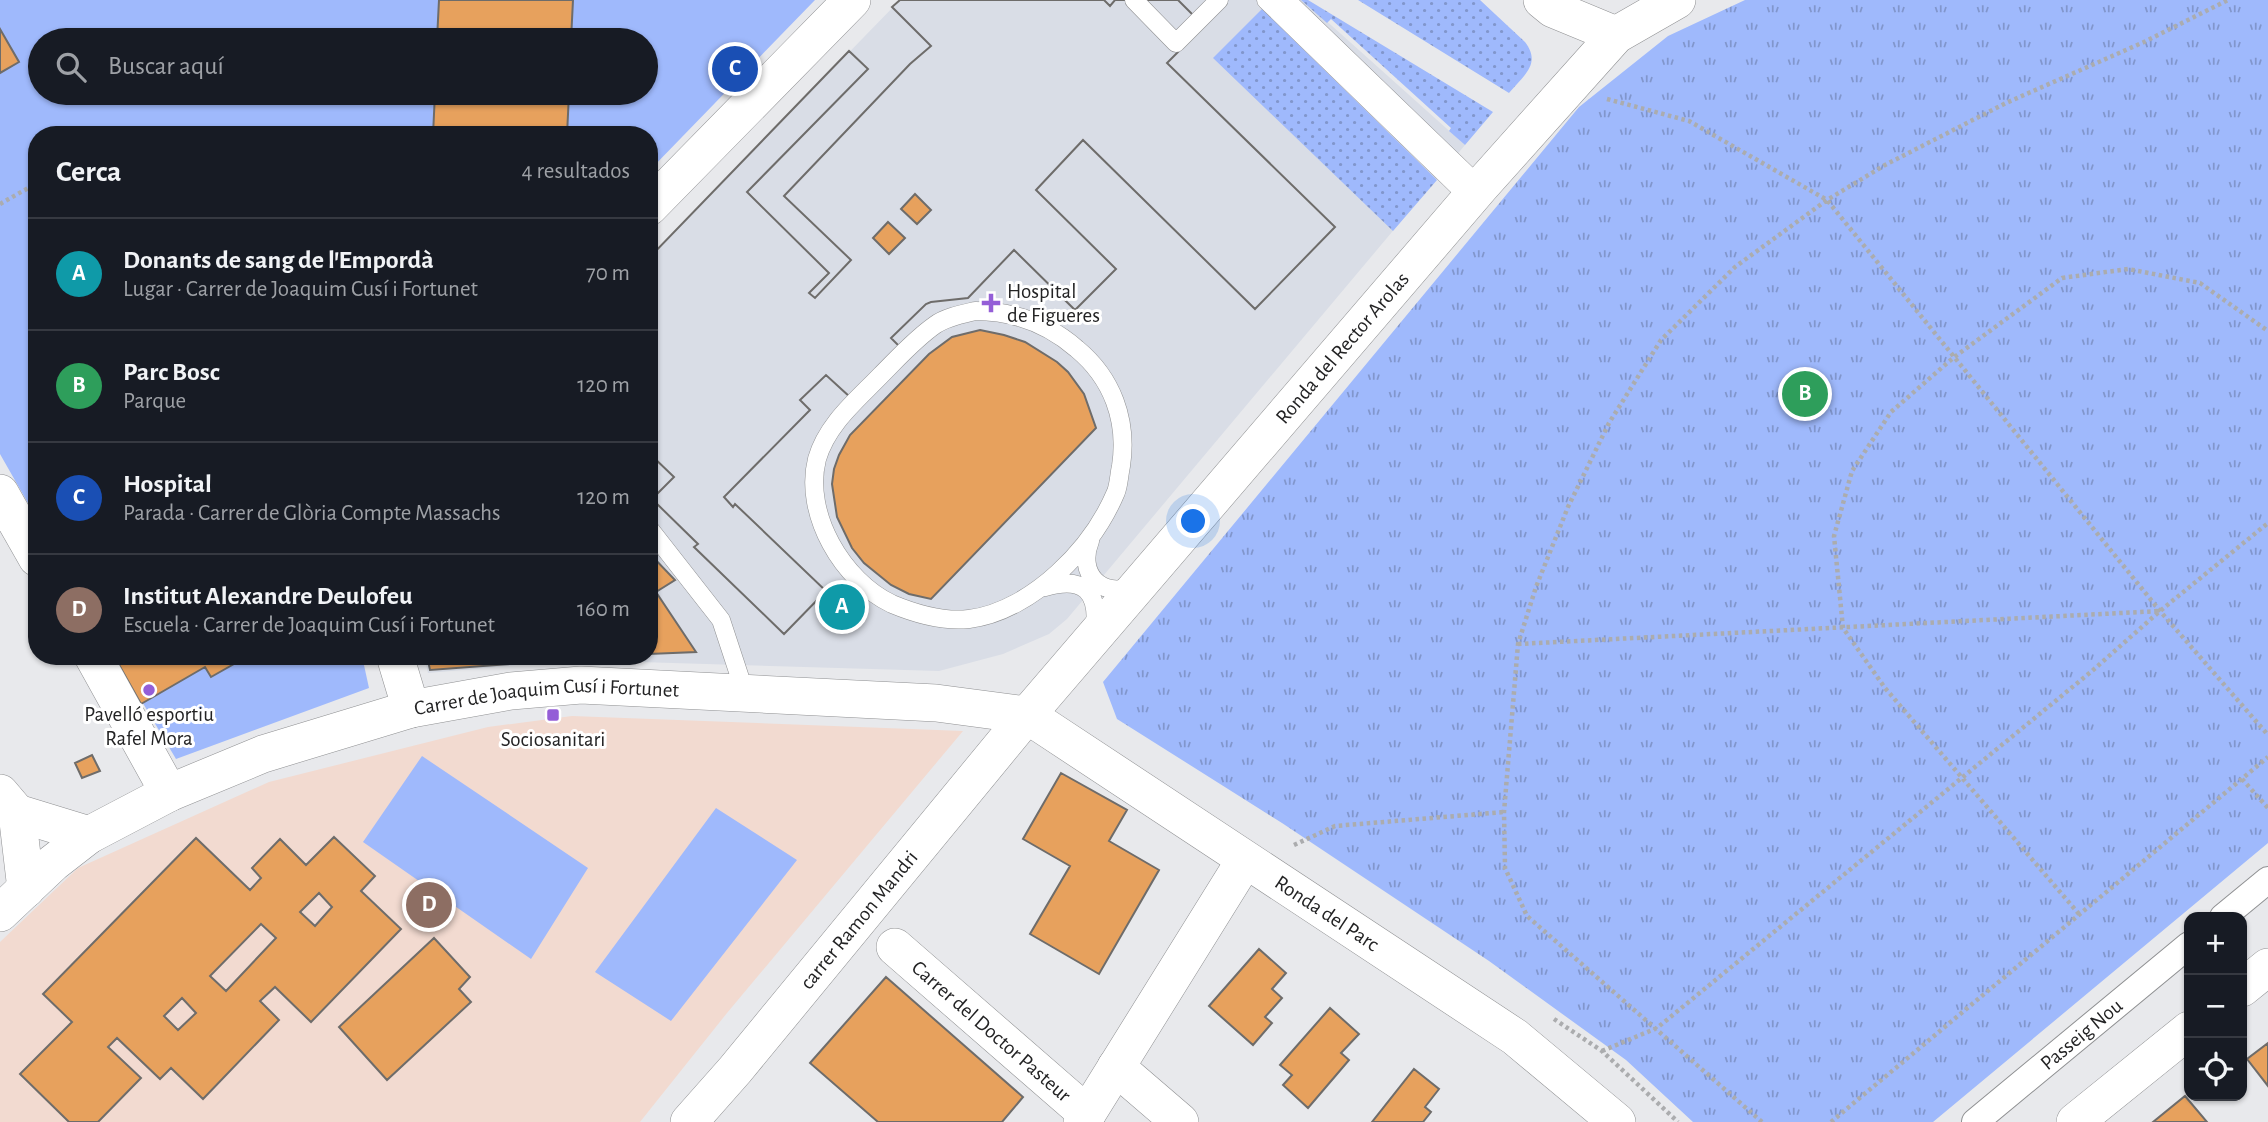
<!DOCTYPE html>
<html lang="es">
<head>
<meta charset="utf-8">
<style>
	:root { --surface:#171b24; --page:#20242c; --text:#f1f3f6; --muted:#9ea1a6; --line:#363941; --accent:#7c3aed }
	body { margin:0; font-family:"Alegreya Sans",sans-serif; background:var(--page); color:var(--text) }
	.controls { position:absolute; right:21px; bottom:21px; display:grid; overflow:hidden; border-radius:14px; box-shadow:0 2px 5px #0004 }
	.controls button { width:63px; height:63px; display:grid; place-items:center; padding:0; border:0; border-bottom:2px solid var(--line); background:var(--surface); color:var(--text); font:35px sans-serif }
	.you { position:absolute; left:1194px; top:522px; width:24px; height:24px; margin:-18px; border:5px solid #fff; border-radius:50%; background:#1a73e8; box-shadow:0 0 0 10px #1a73e833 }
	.badge { display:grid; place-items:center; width:46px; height:46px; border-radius:50%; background:var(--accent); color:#fff; font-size:23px; font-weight:700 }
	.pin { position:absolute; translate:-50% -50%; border:4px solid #fff; box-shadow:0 2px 7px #0006 }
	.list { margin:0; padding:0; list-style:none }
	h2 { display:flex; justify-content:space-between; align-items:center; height:91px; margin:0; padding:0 28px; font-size:30px }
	h2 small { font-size:23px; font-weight:400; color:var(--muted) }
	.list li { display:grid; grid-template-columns:46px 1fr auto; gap:21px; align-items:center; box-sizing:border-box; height:112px; padding:0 28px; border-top:2px solid var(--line) }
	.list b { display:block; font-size:26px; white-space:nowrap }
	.list p { margin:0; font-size:23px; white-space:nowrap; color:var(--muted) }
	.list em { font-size:23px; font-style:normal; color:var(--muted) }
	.icon { flex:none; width:38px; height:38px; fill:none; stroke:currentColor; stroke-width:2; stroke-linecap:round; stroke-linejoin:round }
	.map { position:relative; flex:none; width:2268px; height:1122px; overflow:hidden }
	.search { position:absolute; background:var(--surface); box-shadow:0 2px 5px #0004; left:28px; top:28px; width:630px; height:77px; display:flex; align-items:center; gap:18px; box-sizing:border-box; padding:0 24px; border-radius:38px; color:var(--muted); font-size:26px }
	.panel { position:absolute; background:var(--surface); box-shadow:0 2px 5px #0004; left:28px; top:126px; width:630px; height:539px; border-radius:28px }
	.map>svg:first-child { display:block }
</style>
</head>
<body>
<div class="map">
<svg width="2268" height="1122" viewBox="0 0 2268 1122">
	<defs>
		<pattern id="grass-dots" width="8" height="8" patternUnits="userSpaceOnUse" patternTransform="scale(1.75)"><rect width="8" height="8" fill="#9fb9fc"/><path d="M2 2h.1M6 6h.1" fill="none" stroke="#8196cc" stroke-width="1.8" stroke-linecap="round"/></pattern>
		<pattern id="park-tufts" width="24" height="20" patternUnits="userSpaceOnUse" patternTransform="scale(1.75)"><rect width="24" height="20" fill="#9fb9fc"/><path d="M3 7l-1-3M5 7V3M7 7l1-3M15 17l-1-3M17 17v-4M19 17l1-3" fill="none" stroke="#8196cc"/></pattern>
	</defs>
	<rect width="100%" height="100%" fill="#e8e9ec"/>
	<path fill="#d9dde6" d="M900,0H1303L1465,145L1067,619L1049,634L1003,654L939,671L573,660L428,673L424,656H649V258Z"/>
	<path fill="#f2dad0" d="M572,716L963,731L727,1013L640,1122H0V942L78,868L269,782L488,727Z"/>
	<path fill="url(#grass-dots)" d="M1301,0H1308L1493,112L1465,145L1449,131L1451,128L1331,19L1327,23Z
		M1358,0H1480L1525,42C1542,64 1523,76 1509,93Z
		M1262,9L1437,180L1393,231L1213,58Z"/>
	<path fill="url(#park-tufts)" d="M1745,0H2268V843L1933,1122H1693L1626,1060L1489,961L1282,823L1117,719L1103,682L1579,107L1668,36Z"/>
	<path fill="#9fb9fc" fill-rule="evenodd" d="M0,0H815L649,171V135H37V519L0,454ZM40,40H646V93H40Z
		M115,656H362L369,688L176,759Z
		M422,756L588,868L531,959L363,842Z
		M716,808L797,860L671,1021L595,972Z"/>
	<path fill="#e7a15d" stroke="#6e6c6a" stroke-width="2" fill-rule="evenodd" d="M439,0H573L571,40H437Z
		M900,0H1104L1110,6L1115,0H1178L1204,26L1167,63L1335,227L1255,309L1083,140L1036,190L1116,269L1075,310L1014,250L968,298L931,302L926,304L891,338L899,346L850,397L826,375L800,400L810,410L724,497L733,507L735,504L826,591L784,634L694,547L698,544L652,499L674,477L649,453V258L849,51L868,69L747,192L829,273L809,293L815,298L851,260L784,196L910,64L931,46L892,7ZM915,194L931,210L917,224L901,209ZM888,222L905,238L889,254L873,238Z
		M900,0H1104L1110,6L1115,0H1178L1204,26L1167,63L1335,227L1255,309L1083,140L1036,190L1116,269L1075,310L1014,250L968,298L931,302L926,304L891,338L899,346L850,397L826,375L800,400L810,410L724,497L733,507L735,504L826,591L784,634L694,547L698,544L652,499L674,477L649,453V258L849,51L868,69L747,192L829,273L809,293L815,298L851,260L784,196L910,64L931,46L892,7Z
		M0,29L19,62L0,73Z
		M435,93H569L567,135H433Z
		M980,330L1004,335L1025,342L1057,362L1068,372L1084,394L1096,428L931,599L909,594L891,585L864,563L852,548L837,517L832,484L834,469L839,455L850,435L929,354L952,337Z
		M649,553L675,580L656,592L696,652L649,654Z
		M114,656H248L211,677L205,667L141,704Z
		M427,656H614L430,670Z
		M92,755L100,771L82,778L75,763Z
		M1061,773L1127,810L1109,841L1159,870L1099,974L1030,934L1070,866L1023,839Z
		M334,837L375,876L361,891L401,929L311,1022L275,987L260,1001L279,1020L203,1099L171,1068L160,1079L117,1038L108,1047L141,1078L98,1122H69L20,1074L72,1022L43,994L196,838L250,890L261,878L252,868L280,839L306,865ZM319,893L332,907L315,926L300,912ZM261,924L276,938L226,991L210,976ZM182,998L196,1013L178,1030L164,1016Z
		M434,938L470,977L459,989L471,1002L387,1080L339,1027Z
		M1259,949L1286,973L1272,989L1282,998L1265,1017L1272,1023L1253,1045L1209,1006Z
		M886,977L1023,1097L1002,1122H878L810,1063Z
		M1330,1008L1359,1034L1341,1053L1349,1060L1308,1108L1283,1085L1292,1075L1280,1065Z
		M2268,1043V1086L2247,1059Z
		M1414,1069L1439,1089L1425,1107L1431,1112L1423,1122H1372Z
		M2185,1096L2207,1122H2153Z"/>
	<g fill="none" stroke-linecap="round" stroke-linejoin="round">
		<defs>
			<path id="service" d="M1134,0L1176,43L1219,0
				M1266,0L1470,198
				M1286,0L1480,187
				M975,311C1014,311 1047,323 1077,349C1112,378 1128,420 1121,466C1119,475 1119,484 1116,492C1103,523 1082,551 1058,573C1034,595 1002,615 969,619C943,622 916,614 892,604C843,581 803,514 817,459C827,424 857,400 881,375C898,358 915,339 935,325C946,317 962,314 975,311Z
				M649,528L721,620L745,693
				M1090,541C1077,573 1101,599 1133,586
				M1045,587C1084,576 1099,591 1095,630"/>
			<g id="pedestrian">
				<path d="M2223,917L2268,880"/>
				<path id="s1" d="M1975,1122L2189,945"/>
			</g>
			<g id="minor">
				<path d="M1542,0L1553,9L1616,35"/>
				<path d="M649,207L852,0"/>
				<path d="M0,493L37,558"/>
				<path d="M93,656L169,793"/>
				<path d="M395,656L411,709"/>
				<path d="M0,793L17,813L26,889"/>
				<path d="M17,813L89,835"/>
				<path id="s2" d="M0,913L53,863L89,835L169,793L263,754L411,709L511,691L581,685L936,703L1027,715L1515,1037L1617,1122"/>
				<path id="s3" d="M895,947L1087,1114"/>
				<path d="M2242,988L2268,967"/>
				<path d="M1116,1067L1180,1122"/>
				<path id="s4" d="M689,1122L735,1070L1027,715L1480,187L1616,35L1677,0"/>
				<path d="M1082,1122L1245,860"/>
				<path d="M2075,1122L2189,1030"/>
			</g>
		</defs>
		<use href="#service" stroke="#8f9092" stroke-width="19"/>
		<use href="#pedestrian" stroke="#8f9092" stroke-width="28"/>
		<use href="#minor" stroke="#8f9092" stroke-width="38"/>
		<path stroke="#abacae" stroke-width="4.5" stroke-dasharray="3.5 3.5" stroke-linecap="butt" d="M1607,99L1689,121L1827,200L2160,611L2268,735
			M0,204L37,183
			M1518,644L2160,611
			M2242,779L2268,808
			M1294,845L1335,826L1504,812
			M2079,914L1885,688L1843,628L1834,536L1852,471L1891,412L1953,358L2062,278L2128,269L2200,283L2268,331
			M1554,1019L1602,1051L1678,1122
			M1602,1051L1657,1028L2092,671L2160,611L2268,523
			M1762,1122L1527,916L1505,868L1504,812L1518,644L1536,587L1568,507L1609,423L1661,340L1735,267L1827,200L1885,165L2006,103L2144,42L2228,0
			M1831,1122L2268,757"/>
		<use href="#service" stroke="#fff" stroke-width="18"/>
		<use href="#pedestrian" stroke="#fff" stroke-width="26"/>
		<use href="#minor" stroke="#fff" stroke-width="37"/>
	</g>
	<g fill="#945ed7" stroke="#fff" stroke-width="2.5">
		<path d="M987.5 292.5h7v7h7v7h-7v7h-7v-7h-7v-7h7z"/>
		<circle cx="149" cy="690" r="7"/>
		<rect x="546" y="708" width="14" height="14" rx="3.5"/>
	</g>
	<g text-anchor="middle" stroke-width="6" stroke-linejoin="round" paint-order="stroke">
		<g font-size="21" fill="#232324" stroke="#fff">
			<text x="1007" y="298" text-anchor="start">Hospital<tspan x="1007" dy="24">de Figueres</tspan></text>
			<text x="149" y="721">Pavelló esportiu<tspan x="149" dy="24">Rafel Mora</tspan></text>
			<text x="553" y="746">Sociosanitari</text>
		</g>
		<g font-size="21" fill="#232324" stroke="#fff">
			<text dy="7" stroke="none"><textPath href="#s4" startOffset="1013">Ronda del Rector Arolas</textPath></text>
			<text dy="7" stroke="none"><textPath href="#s2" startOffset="602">Carrer de Joaquim Cusí i Fortunet</textPath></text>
			<text dy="7" stroke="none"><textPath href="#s2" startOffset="1444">Ronda del Parc</textPath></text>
			<text dy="7" stroke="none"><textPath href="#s4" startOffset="264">carrer Ramon Mandri</textPath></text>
			<text dy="7" stroke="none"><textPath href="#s3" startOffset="128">Carrer del Doctor Pasteur</textPath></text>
			<text dy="7" stroke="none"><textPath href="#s1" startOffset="138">Passeig Nou</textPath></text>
		</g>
	</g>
</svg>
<div class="controls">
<button>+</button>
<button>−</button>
<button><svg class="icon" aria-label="locate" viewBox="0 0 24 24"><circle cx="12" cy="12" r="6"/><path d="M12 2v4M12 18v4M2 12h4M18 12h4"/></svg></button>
</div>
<div class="you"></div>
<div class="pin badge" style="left:842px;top:607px;background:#0f9aa8">A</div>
<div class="pin badge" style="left:1805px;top:394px;background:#2e9e5b">B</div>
<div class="pin badge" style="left:735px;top:69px;background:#1a4fb4">C</div>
<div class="pin badge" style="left:429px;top:905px;background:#8d6e63">D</div>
<div class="search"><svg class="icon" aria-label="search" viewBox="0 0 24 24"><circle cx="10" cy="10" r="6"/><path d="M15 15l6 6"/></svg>Buscar aquí</div>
<section class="panel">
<h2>Cerca<small>4 resultados</small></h2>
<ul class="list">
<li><span class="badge" style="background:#0f9aa8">A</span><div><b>Donants de sang de l'Empordà</b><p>Lugar · Carrer de Joaquim Cusí i Fortunet</p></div><em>70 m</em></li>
<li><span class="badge" style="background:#2e9e5b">B</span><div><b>Parc Bosc</b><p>Parque</p></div><em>120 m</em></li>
<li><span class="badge" style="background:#1a4fb4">C</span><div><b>Hospital</b><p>Parada · Carrer de Glòria Compte Massachs</p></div><em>120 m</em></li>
<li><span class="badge" style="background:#8d6e63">D</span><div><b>Institut Alexandre Deulofeu</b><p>Escuela · Carrer de Joaquim Cusí i Fortunet</p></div><em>160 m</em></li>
</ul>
</section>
</div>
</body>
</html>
